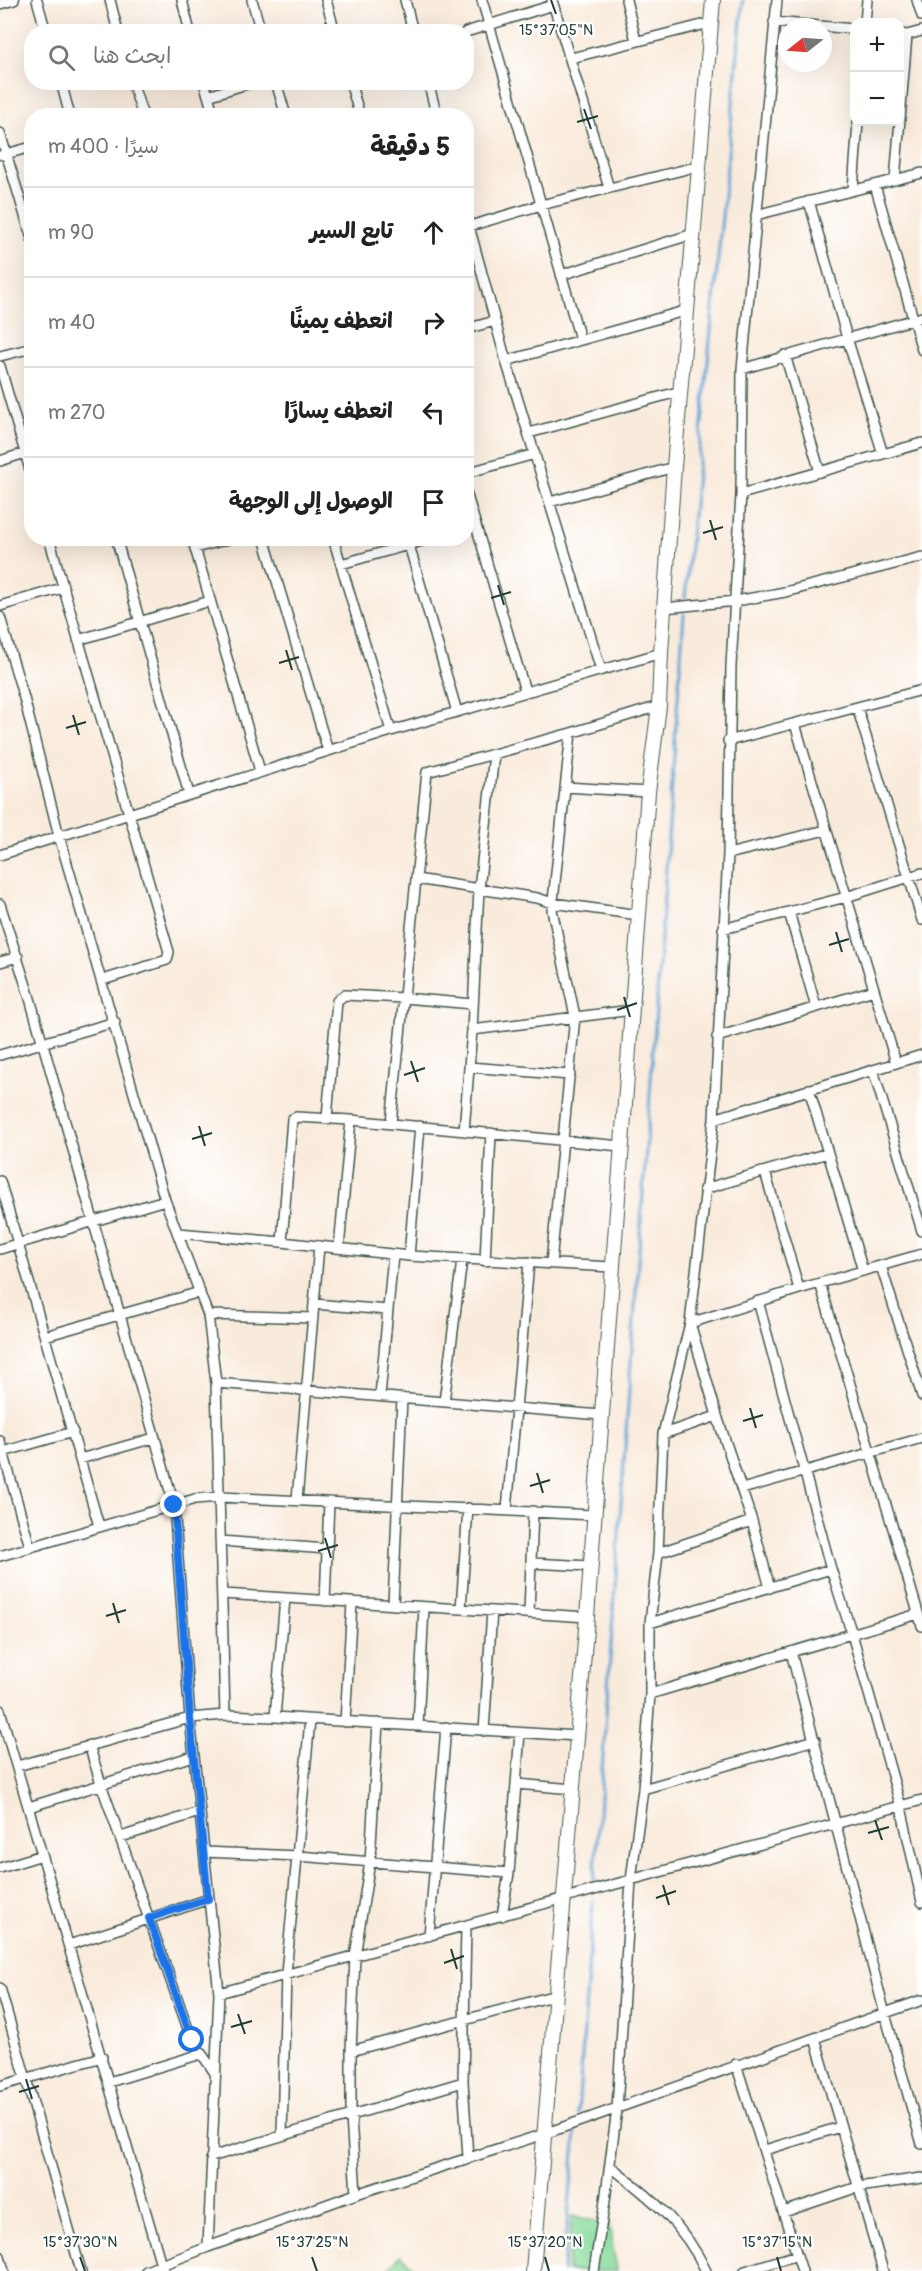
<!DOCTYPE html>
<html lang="ar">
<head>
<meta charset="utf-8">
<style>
	:root { --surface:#fff; --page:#f2f2f2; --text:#222; --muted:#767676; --line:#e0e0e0 }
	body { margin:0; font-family:Pangolin,"Playpen Sans Arabic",sans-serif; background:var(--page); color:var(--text); direction:rtl }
	.controls { position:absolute; right:18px; top:18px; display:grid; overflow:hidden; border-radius:12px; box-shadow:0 6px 24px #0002 }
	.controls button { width:54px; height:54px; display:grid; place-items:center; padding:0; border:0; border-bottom:2px solid var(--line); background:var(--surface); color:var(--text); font:30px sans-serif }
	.compass { position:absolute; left:778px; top:18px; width:54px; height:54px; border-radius:50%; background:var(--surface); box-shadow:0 6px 24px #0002; rotate:253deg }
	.stop { position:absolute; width:18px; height:18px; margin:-14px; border:4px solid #1a73e8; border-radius:50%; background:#fff }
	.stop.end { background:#1a73e8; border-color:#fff; box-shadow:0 2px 6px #0008 }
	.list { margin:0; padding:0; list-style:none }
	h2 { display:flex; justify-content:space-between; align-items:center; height:78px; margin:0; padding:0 24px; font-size:26px }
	h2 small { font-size:20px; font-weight:400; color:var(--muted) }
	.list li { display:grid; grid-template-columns:39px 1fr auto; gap:18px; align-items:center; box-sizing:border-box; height:90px; padding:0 24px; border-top:2px solid var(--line) }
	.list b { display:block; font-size:22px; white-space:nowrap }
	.list em { font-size:20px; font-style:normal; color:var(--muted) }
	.icon { flex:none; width:33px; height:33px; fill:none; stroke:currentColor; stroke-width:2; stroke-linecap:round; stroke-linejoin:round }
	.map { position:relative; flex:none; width:922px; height:2271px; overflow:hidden; direction:ltr }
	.search { position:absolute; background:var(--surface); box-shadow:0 6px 24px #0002; left:24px; top:24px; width:450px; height:66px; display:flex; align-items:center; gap:15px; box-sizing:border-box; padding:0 21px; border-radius:24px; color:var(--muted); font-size:22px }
	.panel { position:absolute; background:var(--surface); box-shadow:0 6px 24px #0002; left:24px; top:108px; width:450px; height:438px; border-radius:24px; direction:rtl }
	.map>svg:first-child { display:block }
</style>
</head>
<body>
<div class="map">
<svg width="922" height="2271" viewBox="0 0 922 2271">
	<rect width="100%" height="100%" fill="#fff"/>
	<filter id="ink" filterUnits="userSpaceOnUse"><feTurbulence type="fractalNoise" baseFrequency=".0167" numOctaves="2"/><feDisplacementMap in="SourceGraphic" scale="12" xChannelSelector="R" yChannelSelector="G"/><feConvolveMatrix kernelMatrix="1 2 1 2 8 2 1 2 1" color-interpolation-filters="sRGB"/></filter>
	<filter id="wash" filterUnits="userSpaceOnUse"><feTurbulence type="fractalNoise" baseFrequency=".008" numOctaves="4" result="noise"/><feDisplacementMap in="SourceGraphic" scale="24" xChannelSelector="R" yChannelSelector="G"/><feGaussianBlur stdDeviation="1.35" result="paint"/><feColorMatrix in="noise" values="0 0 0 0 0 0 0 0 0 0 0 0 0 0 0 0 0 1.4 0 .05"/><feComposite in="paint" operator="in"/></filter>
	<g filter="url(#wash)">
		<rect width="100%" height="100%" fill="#f9ebdc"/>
		<path fill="#89dc9d" stroke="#548c68" stroke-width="1.5" d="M572,2216L609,2224L617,2271H567Z
			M401,2255L417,2271H385Z"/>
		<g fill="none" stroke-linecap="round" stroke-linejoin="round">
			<path stroke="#5da1d2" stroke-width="3" d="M685,598L743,0
				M594,1884L684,614
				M578,2114L593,1900
				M563,2271L576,2131"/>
		</g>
	</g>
	<g filter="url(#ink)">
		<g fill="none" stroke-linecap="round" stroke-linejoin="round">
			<defs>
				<path id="street" d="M37,0L46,32
					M110,0L118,32
					M182,0L190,32
					M252,0L261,32
					M326,0L335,32
					M405,0L413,32
					M482,0L580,339
					M552,0L609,188
					M626,0L636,41
					M917,0L922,16
					M0,4L14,0
					M774,22L854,29
					M865,22L867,0
					M466,32L553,5
					M900,34L907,35L922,31
					M571,58L710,23
					M61,82L70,116
					M132,82L143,116
					M204,82L214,116
					M276,82L286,116
					M350,82L360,116
					M428,82L437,116
					M208,96L253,82
					M0,133L32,239
					M2,155L32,147
					M895,180L907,35
					M875,185L922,350
					M853,190L858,122
					M809,201L847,338L883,454
					M466,215L506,361L601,670
					M756,215L922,173
					M470,226L541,205L699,166
					M561,275L693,234
					M466,329L495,321
					M785,355L820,472
					M0,356L32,348
					M506,361L688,310
					M0,366L32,477
					M742,369L922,317
					M529,433L681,391
					M0,461L25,453
					M466,473L535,454
					M466,492L525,691
					M741,494L922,443
					M550,502L674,467
					M49,538L169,952L167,960L103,980
					M116,538L189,794
					M192,538L260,771
					M264,538L328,751
					M333,538L391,731
					M407,538L457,712
					M195,548L233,538
					M341,564L433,538
					M0,606L62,588
					M664,608L736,601L785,592L922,557
					M0,617L24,698L59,836L165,1200L208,1315L216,1383L225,1715
					M78,640L210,601
					M857,707L922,920
					M795,724L896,1063
					M728,741L922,690
					M565,787L648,792
					M728,854L826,830
					M0,855L391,731L661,653
					M416,879L537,898L553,903L639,915
					M0,904L29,995L174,1505L190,1718L17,1766
					M789,912L816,1007
					M723,929L846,897L922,873
					M0,962L18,957
					M472,1030L632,1010
					M717,1037L874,990
					M0,1055L115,1022
					M469,1067L570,1075
					M873,1070L922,1231
					M809,1089L863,1271
					M327,1118L337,1001L344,995L404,998L473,1004
					M714,1119L922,1055
					M391,1123L427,772L571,733L659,706
					M464,1131L472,1030L479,889L494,754
					M765,1172L799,1289
					M0,1181L99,1526
					M704,1189L828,1153
					M178,1233L282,1242L409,1256L612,1267
					M282,1242L292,1119L296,1117L351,1120L621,1146
					M339,1248L351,1120
					M0,1249L165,1200
					M409,1256L420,1126
					M485,1261L491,1133
					M551,1263L575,1016L552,910L571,733
					M881,1266L922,1396
					M820,1283L922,1626
					M758,1301L831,1569L852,1634L901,1807L922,1902
					M314,1304L388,1310
					M208,1315L313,1318
					M45,1336L200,1292
					M216,1383L601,1415
					M380,1396L393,1255
					M444,1402L462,1260
					M663,1434L717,1416
					M0,1441L30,1547
					M3,1452L73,1432
					M80,1459L154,1438
					M742,1489L922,1438
					M297,1500L319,1246
					M507,1510L529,1262
					M752,1521L718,1419L690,1323L799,1289L922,1254
					M221,1541L327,1549
					M658,1553L752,1521L770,1588
					M0,1556L195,1499L220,1497L593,1515
					M531,1563L590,1566
					M223,1594L587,1617
					M325,1601L329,1502
					M393,1605L402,1398
					M461,1609L468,1508
					M529,1613L533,1511
					M650,1623L831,1569
					M791,1652L885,2014L922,2144
					M650,1694L918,1614
					M0,1710L163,2271
					M275,1717L285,1598
					M345,1722L352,1603
					M418,1726L424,1607
					M484,1731L492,1611
					M89,1745L101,1784L192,2040L215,2073
					M517,1784L573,1789
					M643,1789L815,1740
					M29,1807L193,1756
					M121,1837L199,1812
					M204,1852L298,1856L509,1873
					M0,1868L42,1855
					M502,1916L509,1873L520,1733
					M466,1926L463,2082L468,2157
					M429,1936L446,1727
					M69,1945L209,1899
					M0,1988L81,2271
					M219,1993L922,1800
					M815,2038L883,2271
					M351,2051L556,1995
					M736,2064L802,2271
					M109,2082L201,2054
					M0,2086L102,2057
					M282,2135L286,1973L310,1720
					M765,2150L840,2127
					M211,2157L463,2082
					M610,2166C650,2197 684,2224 706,2271
					M356,2194L351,2117V2051L355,1956L370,1862L378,1723
					M784,2212L858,2187L922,2178
					M208,2247L356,2194L544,2134L922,2000
					M0,2256L4,2271
					M146,2271L208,2247L219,1993L190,1718L225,1715L275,1717L577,1736
					M594,2271L605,2201L617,2109L631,1880L643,1789L650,1694V1623L658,1553L663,1434L690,1323L714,1119L728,854L731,666L741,494L742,369L777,0
					M745,2271L797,2255"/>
				<path id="primary" d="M533,2271L587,1617L648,792L659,706L661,653L674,467L713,0"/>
			</defs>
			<use href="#street" stroke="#40574d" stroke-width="12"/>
			<use href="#primary" stroke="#40574d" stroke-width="16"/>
			<use href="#street" stroke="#fff" stroke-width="9"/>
			<use href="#primary" stroke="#fff" stroke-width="14"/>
		</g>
	</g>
	<g fill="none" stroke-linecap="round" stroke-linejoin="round" filter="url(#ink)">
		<path stroke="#1a73e8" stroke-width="8" d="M174,1505L190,1718L208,1899L149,1918L192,2040"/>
	</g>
	<path fill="none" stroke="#1f3d34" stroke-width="2" d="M551,0L556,14M584,109L591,129M577,122L598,116M710,520L716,540M703,533L723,527M498,585L504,605M491,598L511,592M286,650L292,670M279,663L299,657M73,715L79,735M66,728L86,722M836,932L842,952M829,945L849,939M624,997L630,1017M617,1010L637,1003M411,1061L418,1082M404,1075L425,1068M199,1126L205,1146M192,1139L212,1133M750,1408L756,1428M743,1421L763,1415M537,1473L543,1493M530,1486L550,1480M325,1538L331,1558M318,1551L338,1545M113,1603L119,1623M106,1616L126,1610M875,1820L882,1840M868,1833L889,1827M663,1885L669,1905M656,1898L676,1891M451,1949L457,1969M444,1963L464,1956M238,2014L245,2034M231,2027L252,2021M26,2079L32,2099M19,2092L39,2086M80,2257L85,2271M312,2257L317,2271M545,2257L549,2271M777,2257L781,2271"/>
	<g font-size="15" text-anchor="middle" fill="#1f3d34" stroke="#fff" stroke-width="4.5" stroke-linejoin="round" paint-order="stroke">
		<text x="556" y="35">15°37'05"N</text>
		<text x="80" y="2247">15°37'30"N</text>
		<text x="312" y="2247">15°37'25"N</text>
		<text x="545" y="2247">15°37'20"N</text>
		<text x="777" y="2247">15°37'15"N</text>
	</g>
</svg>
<div class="controls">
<button>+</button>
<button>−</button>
</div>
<svg class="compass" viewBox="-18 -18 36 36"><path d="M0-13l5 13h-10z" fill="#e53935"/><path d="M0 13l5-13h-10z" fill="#767676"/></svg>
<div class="stop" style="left:192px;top:2040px"></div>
<div class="stop end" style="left:174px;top:1505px"></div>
<div class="search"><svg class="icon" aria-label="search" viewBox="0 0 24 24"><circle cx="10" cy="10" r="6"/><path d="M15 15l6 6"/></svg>ابحث هنا</div>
<section class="panel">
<h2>5 دقيقة<small>سيرًا · 400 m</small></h2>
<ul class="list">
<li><svg class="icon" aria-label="ahead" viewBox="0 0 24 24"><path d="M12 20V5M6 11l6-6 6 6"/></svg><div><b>تابع السير</b></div><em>90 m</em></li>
<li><svg class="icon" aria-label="right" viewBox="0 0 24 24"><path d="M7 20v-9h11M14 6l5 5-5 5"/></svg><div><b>انعطف يمينًا</b></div><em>40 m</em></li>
<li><svg class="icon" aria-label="left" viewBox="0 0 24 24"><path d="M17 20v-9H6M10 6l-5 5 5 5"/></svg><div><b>انعطف يسارًا</b></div><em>270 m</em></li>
<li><svg class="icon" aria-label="arrive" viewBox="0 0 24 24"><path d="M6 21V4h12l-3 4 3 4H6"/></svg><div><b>الوصول إلى الوجهة</b></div></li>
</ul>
</section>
</div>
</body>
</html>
